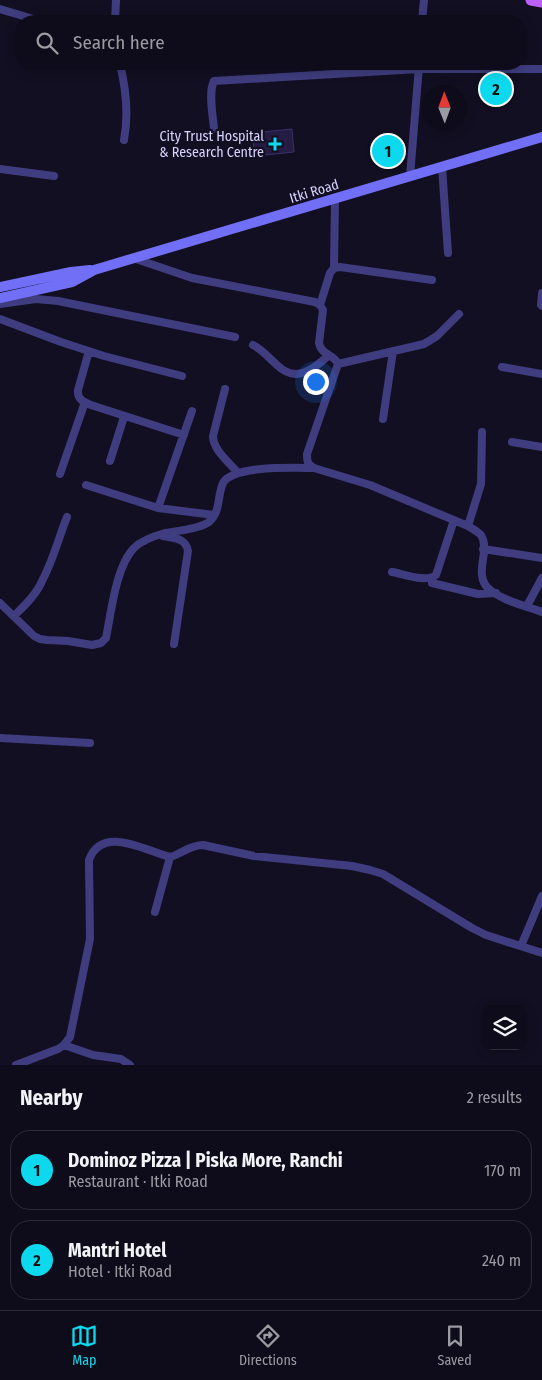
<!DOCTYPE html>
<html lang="en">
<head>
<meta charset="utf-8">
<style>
	:root { --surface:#0e0b1a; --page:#171423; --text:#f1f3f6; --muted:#9b9ba2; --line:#2e2b39; --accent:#0dd9ee }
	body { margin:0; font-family:"Fira Sans Condensed",sans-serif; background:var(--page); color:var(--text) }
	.controls { position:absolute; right:15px; bottom:15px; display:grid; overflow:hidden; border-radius:10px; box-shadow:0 2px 12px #0003 }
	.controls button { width:45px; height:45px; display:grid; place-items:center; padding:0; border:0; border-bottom:1px solid var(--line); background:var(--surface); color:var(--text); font:25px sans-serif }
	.compass { position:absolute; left:422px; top:85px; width:45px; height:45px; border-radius:50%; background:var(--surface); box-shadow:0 2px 12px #0003; rotate:359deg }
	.you { position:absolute; left:315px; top:381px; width:18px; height:18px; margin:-12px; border:4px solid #fff; border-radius:50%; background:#1a73e8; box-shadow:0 0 0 8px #1a73e833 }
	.badge { display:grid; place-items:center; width:32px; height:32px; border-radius:50%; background:var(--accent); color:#111; font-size:16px; font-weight:700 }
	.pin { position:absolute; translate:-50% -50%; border:2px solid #fff; box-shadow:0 1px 5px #0006 }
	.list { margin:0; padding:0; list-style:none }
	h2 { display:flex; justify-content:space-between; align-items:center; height:65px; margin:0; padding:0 20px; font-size:21px }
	h2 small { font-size:16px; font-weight:400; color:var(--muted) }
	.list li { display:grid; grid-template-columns:32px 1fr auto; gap:15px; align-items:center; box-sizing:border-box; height:80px; margin:0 10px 10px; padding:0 10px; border:1px solid var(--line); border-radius:20px }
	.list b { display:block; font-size:19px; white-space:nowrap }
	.list p { margin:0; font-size:16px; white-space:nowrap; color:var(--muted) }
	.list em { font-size:16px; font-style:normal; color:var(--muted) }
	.icon { flex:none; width:28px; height:28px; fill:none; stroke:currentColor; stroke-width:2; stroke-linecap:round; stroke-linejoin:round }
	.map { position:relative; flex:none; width:542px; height:1065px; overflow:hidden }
	.search { position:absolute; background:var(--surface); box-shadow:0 2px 12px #0003; left:15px; right:15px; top:15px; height:55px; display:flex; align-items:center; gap:12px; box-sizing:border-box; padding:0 18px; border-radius:20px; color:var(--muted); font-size:19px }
	.sheet { height:245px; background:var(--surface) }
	nav { display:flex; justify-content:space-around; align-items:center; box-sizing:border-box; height:70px; border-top:1px solid var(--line); background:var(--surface); font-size:14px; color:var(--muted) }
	nav a { display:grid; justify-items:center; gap:2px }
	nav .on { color:var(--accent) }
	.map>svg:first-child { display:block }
</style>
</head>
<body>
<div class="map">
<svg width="542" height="1065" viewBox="0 0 542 1065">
	<rect width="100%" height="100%" fill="#120f22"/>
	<path fill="#241c42" stroke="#3b306d" d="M292,129L294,152L255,156L252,133Z"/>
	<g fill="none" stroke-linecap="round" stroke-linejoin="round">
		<path stroke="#3f3d7f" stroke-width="8" d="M0,9L40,21
			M115,21L116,0
			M422,21L424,0
			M120,64C126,89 129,114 124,140
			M214,129C213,116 208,92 214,81L419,69H542
			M442,167L448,253
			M0,169L54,176
			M410,176L419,66
			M133,258L192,278L315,302L320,305L323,310L319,343C321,355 334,354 338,364L307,454C307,461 307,464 314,468L370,485L468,526C473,529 477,531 481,535C491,551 473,573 488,588C500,600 526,606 542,612
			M334,268L335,199
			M542,293L541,305L542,306
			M0,304L36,299L58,301L235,337
			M320,305L330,273L334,268L340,267L432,280
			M0,319L61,342L104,356L182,376
			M253,345C263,350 269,358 277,365C296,384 314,369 329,355
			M89,351L78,390C77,399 83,402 91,405L184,435
			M338,364L424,344L437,336L459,314
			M502,367L542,374
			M225,389L213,436C213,450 229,462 238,473
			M383,419L393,351
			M512,442L542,447
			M110,461L124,417
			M60,474L85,402
			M86,485L158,508L214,515
			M158,508L192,411
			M468,526L481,484L482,432
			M163,536C174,538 186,538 188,551L174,644
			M483,549L542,558
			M392,572C404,574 426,583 436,575L454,520
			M432,583L478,594L496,593
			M0,603L34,636L40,639L47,640L68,641L92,645L101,643L106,638C111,613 116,566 134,548C142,540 154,536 165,533C177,531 199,529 209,522C221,512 217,496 223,483C233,465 294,468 314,468
			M527,606L542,578
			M14,616C25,605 37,594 43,579C53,560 59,537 67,517
			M0,738L90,743
			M155,912L170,857
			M521,946L542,896
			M64,1045L93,1055L121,1059L130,1065
			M16,1065L58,1049L64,1045L70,1037L90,939L89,860C102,824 146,851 170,857C183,853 190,845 203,845L254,856L352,866L370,870L383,874L472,928L486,935L542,953"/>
		<path stroke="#726ff7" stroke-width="10" d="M0,287L71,272L90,270
			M0,298L72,282L94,270L542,137"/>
		<path stroke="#bd60f6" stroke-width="11" d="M531,0L542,2"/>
	</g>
	<path fill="#0dd9ee" stroke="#120f22" stroke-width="2" d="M272.5 136.5h5v5h5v5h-5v5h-5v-5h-5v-5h5z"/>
	<g text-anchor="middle" stroke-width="4.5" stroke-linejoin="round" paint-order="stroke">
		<g font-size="14" fill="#d7d3fd" stroke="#120f22" text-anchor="end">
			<text x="264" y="141">City Trust Hospital<tspan x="264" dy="16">&amp; Research Centre</tspan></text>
		</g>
		<g font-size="14" fill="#d7d3fd" stroke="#120f22">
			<text transform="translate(314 191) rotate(-17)" y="5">Itki Road</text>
		</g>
	</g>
</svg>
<div class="controls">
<button><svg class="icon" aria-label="layers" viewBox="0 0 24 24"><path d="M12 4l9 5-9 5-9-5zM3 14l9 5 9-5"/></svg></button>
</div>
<svg class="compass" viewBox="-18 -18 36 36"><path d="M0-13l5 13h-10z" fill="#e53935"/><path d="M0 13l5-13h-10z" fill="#9b9ba2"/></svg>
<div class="you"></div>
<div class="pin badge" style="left:388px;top:151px">1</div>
<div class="pin badge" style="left:496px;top:89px">2</div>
<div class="search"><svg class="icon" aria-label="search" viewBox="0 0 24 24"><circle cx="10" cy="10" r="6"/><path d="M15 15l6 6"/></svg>Search here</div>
</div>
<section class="sheet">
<h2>Nearby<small>2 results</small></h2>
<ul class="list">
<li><span class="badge">1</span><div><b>Dominoz Pizza | Piska More, Ranchi</b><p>Restaurant · Itki Road</p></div><em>170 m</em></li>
<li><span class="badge">2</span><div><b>Mantri Hotel</b><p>Hotel · Itki Road</p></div><em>240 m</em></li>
</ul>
</section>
<nav>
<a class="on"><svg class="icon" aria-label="map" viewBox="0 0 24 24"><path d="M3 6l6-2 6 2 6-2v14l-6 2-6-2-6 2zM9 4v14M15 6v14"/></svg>Map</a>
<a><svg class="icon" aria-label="directions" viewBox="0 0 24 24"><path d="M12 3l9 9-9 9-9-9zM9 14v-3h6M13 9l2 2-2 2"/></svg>Directions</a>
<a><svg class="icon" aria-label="saved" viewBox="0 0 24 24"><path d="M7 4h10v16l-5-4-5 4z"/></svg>Saved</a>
</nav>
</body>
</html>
